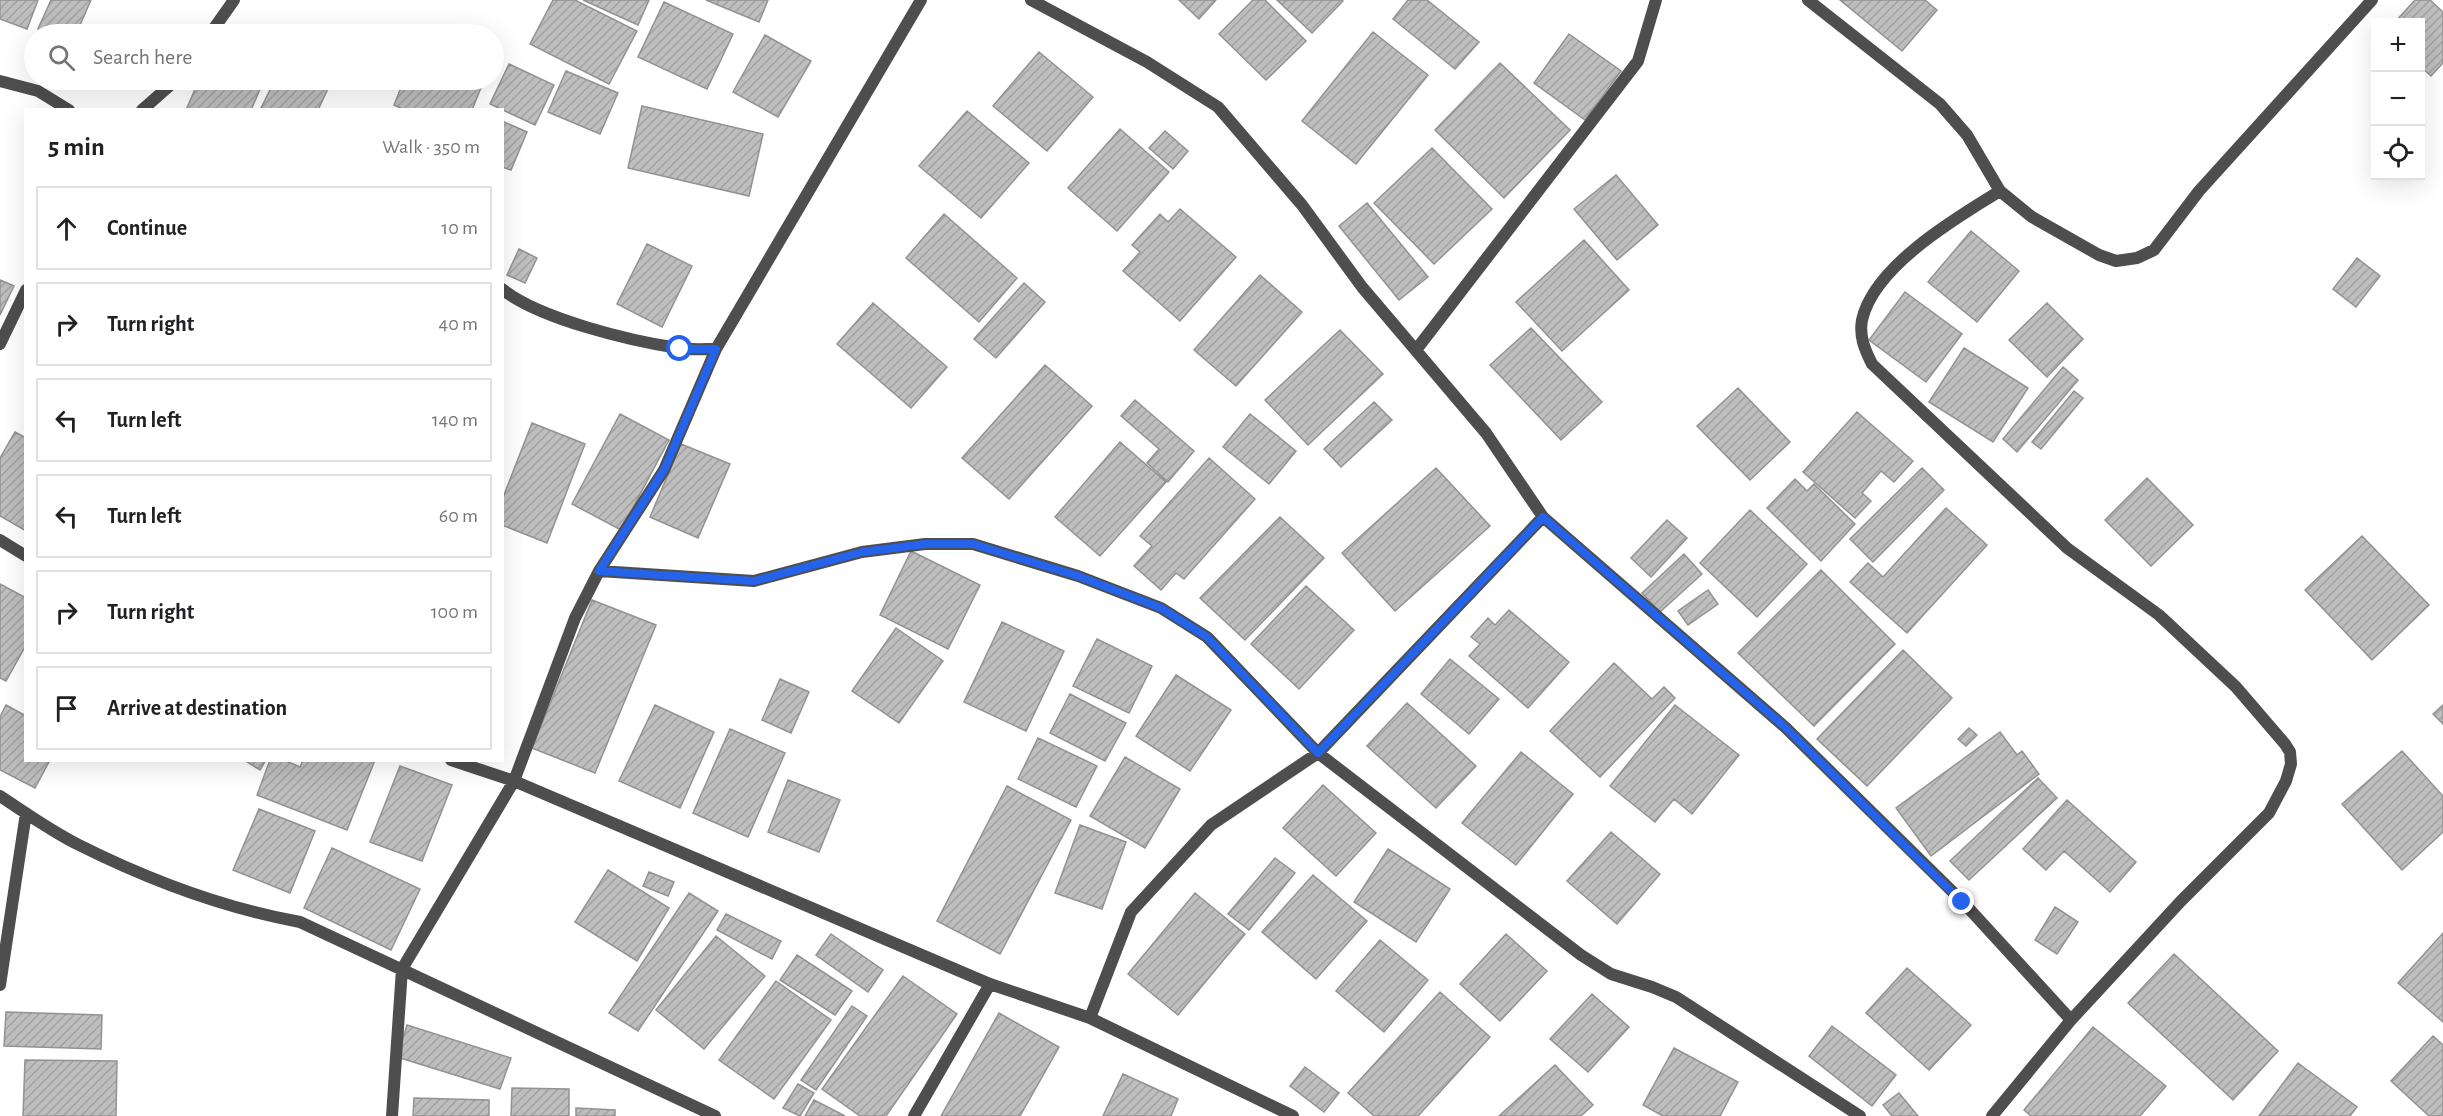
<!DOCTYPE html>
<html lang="en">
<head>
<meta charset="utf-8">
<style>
	:root { --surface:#fff; --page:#f2f2f2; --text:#202124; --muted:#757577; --line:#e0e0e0 }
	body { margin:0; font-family:"Alegreya Sans",sans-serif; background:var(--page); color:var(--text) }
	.controls { position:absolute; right:18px; top:18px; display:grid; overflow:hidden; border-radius:0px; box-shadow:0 6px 24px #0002 }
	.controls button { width:54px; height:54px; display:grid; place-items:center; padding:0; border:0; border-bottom:2px solid var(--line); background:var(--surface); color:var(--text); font:30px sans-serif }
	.stop { position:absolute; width:18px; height:18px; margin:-14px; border:4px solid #2563eb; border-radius:50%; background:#fff }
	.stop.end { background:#2563eb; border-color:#fff; box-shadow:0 2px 6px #0008 }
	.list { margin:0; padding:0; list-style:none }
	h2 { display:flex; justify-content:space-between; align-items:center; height:78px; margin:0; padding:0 24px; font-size:26px }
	h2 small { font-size:20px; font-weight:400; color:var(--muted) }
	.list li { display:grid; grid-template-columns:39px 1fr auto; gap:18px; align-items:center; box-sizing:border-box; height:84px; margin:0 12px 12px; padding:0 12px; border:2px solid var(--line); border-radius:0px }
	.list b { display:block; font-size:22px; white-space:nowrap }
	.list em { font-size:20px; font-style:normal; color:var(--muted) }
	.icon { flex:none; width:33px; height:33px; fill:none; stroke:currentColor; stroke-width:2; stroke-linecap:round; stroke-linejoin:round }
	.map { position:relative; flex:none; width:2443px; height:1116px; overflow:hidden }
	.search { position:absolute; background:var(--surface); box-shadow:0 6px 24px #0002; left:24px; top:24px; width:480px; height:66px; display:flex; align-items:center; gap:15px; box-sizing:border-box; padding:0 21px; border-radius:33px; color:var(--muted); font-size:22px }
	.panel { position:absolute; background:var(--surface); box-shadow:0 6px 24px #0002; left:24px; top:108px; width:480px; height:654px; border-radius:0px }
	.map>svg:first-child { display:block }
</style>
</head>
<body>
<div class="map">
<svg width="2443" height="1116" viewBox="0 0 2443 1116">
	<defs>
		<pattern id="building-hatch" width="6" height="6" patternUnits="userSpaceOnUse" patternTransform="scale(1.5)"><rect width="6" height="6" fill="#bebebe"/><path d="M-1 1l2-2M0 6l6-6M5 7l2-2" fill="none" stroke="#a2a2a2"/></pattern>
	</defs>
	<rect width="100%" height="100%" fill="#fff"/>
	<path fill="url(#building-hatch)" stroke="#929292" stroke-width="1.5" d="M0,0H38L27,29L0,19Z
		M51,0H91L76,34H49L38,29Z
		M553,0H575L637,31L609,84L530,44Z
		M583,0H649L638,25Z
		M706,0H768L759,22Z
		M1179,0H1216L1199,19Z
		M1253,0H1265L1306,41L1266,80L1219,34Z
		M1277,0H1341L1343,1L1312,33Z
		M1408,0H1427L1479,42L1455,69L1393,19Z
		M1840,0H1925L1937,10L1902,51Z
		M2415,0H2430L2443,12V63L2431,76L2420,66V22H2395Z
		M664,2L733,34L707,89L638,57Z
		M425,26L448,34H422Z
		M1373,32L1428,75L1356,164L1302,121Z
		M1569,34L1621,71L1585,120L1534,83Z
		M765,35L811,61L778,117L733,92Z
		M1039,52L1093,97L1047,151L993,106Z
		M1500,63L1570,130L1504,198L1435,130Z
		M509,64L554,85L535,125L490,104Z
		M566,71L618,93L600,134L548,112Z
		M199,80H264L251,110H186Z
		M275,80H332L318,110H260Z
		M404,80H484L472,110H405L394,105Z
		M642,106L763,134L749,196L628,168Z
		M967,111L1029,163L981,218L919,166Z
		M502,121L527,132L511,170L502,167Z
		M1120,129L1169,172L1117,231L1068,188Z
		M1165,131L1188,151L1173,169L1149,148Z
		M1432,148L1492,209L1434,264L1374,203Z
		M1616,175L1658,225L1617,260L1574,209Z
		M1367,203L1428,277L1399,300L1339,226Z
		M1180,209L1236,257L1180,321L1123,271L1140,252L1132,245L1160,214L1168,222Z
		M944,214L1017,278L979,322L906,258Z
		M1971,231L2019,271L1977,322L1928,282Z
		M1584,240L1629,290L1562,351L1516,302Z
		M647,244L692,266L662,327L617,304Z
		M519,249L537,258L525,283L507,275Z
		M2357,258L2380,276L2356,307L2333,289Z
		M1260,275L1302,312L1236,386L1194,350Z
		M0,280L14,286L0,315Z
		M1024,283L1045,302L996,358L974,339Z
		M1905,292L1962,334L1926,382L1869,340Z
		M873,303L947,367L911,408L837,344Z
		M2047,303L2083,339L2047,377L2009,340Z
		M1531,328L1602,402L1561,440L1490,365Z
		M1340,330L1383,374L1308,445L1265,400Z
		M1964,348L2028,388L1993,442L1929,402Z
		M1045,365L1092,406L1009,499L962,458Z
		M2063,367L2078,380L2017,452L2003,439Z
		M1738,388L1790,442L1750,480L1697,426Z
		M2074,391L2083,398L2041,449L2032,442Z
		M1135,400L1194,451L1168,482L1147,463L1159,449L1121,416Z
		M1374,402L1392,420L1341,467L1324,449Z
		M1857,412L1913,461L1894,482L1881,471L1862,493L1871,501L1855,518L1803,472Z
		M620,414L669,440L621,530L572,504Z
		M1250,414L1296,451L1269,484L1223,447Z
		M532,423L585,444L547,543L502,525V500Z
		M15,432L26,438V531L0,516V458Z
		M1120,442L1166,482L1100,556L1055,517Z
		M681,444L730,464L698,538L650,517Z
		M1209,458L1255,499L1184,579L1176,573L1161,590L1134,566L1152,546L1140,536Z
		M1436,468L1490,526L1395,611L1342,553Z
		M1922,468L1944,490L1873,562L1850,539Z
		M2147,478L2193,525L2151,566L2105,520Z
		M1795,479L1807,491L1814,484L1855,524L1821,561L1767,508Z
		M1946,508L1987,545L1907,633L1850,582L1868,563L1883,577Z
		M1750,510L1807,564L1757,617L1700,563Z
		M1280,517L1324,558L1245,640L1200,598Z
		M1667,520L1687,538L1651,577L1631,558Z
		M2362,536L2429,605L2372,660L2305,590Z
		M911,551L980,585L948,649L880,615Z
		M1684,554L1702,574L1660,612L1642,593Z
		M1821,570L1895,644L1814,726L1738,653Z
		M0,584L26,598V645L6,681L0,678Z
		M1306,586L1354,630L1299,689L1251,644Z
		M1708,590L1718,604L1688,625L1678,611Z
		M592,600L656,625L595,773L532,748Z
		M1509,610L1569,662L1528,708L1469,656L1480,644L1471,637L1488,618L1495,625Z
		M1002,622L1064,651L1026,731L964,702Z
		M896,628L943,661L899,723L852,691Z
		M1097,639L1152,666L1129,713L1073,686Z
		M1903,650L1952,698L1867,786L1817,739Z
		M1450,659L1499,699L1469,734L1421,694Z
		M1614,663L1652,699L1664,687L1675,698L1600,777L1550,731Z
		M1176,675L1231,710L1190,771L1136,736Z
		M780,679L809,692L791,733L762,720Z
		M1070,694L1126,723L1105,761L1050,733Z
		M1407,703L1476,766L1436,808L1367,746Z
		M6,705L26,716V760H50L35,788L0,770V717Z
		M655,705L714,732L680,808L619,781Z
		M1675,705L1739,755L1692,814L1674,799L1655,822L1610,786Z
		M2443,705V724L2433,714Z
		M1969,728L1977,735L1966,746L1958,739Z
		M730,729L785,753L748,837L693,813Z
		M2000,732L2017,755L2022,751L2039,774L1931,856L1896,808Z
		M1038,738L1097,766L1076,807L1018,779Z
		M2402,751L2443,796V832L2402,870L2342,804Z
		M1521,752L1573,794L1516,865L1462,823Z
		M1125,757L1180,789L1145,848L1090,816Z
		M244,760H266L260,770Z
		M270,760H284L300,767L303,760H375L347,830L257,795Z
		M400,766L452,785L422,861L370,842Z
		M2038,778L2057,798L1969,880L1950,861Z
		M788,780L840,800L819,852L768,832Z
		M1323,785L1376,833L1336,876L1283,828Z
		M1007,786L1071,820L1000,954L937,921Z
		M2067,800L2136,862L2110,892L2064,851L2046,870L2023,849Z
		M259,809L315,831L290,893L233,870Z
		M1080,825L1126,842L1102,909L1055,893Z
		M1611,832L1660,874L1617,924L1567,881Z
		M332,848L420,889L391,950L304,908Z
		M1388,849L1450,889L1416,942L1354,902Z
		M1275,858L1295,873L1249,930L1228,914Z
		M608,870L669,908L637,961L575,922Z
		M649,872L674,882L668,896L643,886Z
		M1313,875L1367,921L1316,979L1262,932Z
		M689,893L718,911L638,1031L609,1013Z
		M1195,893L1245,934L1178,1015L1128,974Z
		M2055,907L2078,922L2057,954L2035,940Z
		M726,914L781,941L772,959L717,930Z
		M2443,933V1022L2398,983Z
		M831,934L883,970L868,992L816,955Z
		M1506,934L1547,971L1500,1021L1460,984Z
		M716,936L765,976L704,1049L656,1010Z
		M1380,940L1428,980L1384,1032L1336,991Z
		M2174,954L2278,1051L2233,1100L2128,1003Z
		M797,955L852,991L835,1015L780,980Z
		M1907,968L1971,1025L1929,1070L1866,1013Z
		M903,976L957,1014L886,1116H860L822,1089Z
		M776,981L831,1020L774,1099L719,1060Z
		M1440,992L1490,1037L1418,1116H1374L1348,1093Z
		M1592,994L1629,1027L1588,1072L1550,1039Z
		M852,1006L867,1016L816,1090L801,1080Z
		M6,1012L102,1015L101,1049L4,1046Z
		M999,1013L1059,1047L1020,1116H941Z
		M407,1025L511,1058L500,1089L397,1057Z
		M1832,1026L1896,1075L1872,1106L1809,1056Z
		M2093,1027L2166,1086L2140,1116H2031L2024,1110Z
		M2433,1036L2443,1045V1116H2429L2391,1081Z
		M1674,1048L1738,1082L1720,1116H1663L1643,1105Z
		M25,1060L117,1061L116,1116H23Z
		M2298,1063L2357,1107L2350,1116H2259Z
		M1555,1065L1593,1105L1581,1116H1499Z
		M1305,1067L1339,1093L1324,1112L1290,1086Z
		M1123,1074L1178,1099L1171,1116H1103Z
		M798,1084L814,1093L800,1116L783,1108Z
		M512,1088L569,1089V1116H511Z
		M1899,1093L1918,1116H1892L1883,1105Z
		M414,1098L489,1100V1116H413Z
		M814,1100L845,1116H805Z
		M576,1108L615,1110V1116H576Z"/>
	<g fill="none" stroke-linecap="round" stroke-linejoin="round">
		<path stroke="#4e4e4e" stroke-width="12" d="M1031,0L1147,62L1218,107L1302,205L1362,287L1486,433L1543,517L1786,728L1962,901L2071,1020
			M1808,0L1940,104L1967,135L2000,191L2032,217L2099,255L2116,261L2137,258L2154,250L2199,191L2372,0
			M210,34L234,0
			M0,81L38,91L69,110
			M142,110L176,80
			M502,289C539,319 631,341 678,348C690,350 704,349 716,349
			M0,344L26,290
			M1416,350L1638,61L1656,0
			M0,540L26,556
			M599,571L754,581L862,552L925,544H973L1078,576L1161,608L1207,637L1318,753L1581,955L1611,974L1652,987L1676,997L1860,1116
			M451,760L514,781L990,984L1090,1018L1293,1116
			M0,796C26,813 51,831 79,845C149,880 223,908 300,922L715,1116
			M0,985L26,813
			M1090,1018L1131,912L1211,825L1318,753L1543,517
			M392,1116L402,969L514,781L575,618L599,571L664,470L716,349L921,0
			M914,1116L990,984
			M1992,1116L2071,1020L2181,901L2269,813L2286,781L2291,764L2290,752L2285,744L2236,687L2159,615L2067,548L1872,364C1865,350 1859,337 1862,320C1874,266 1956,218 2000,191"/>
	</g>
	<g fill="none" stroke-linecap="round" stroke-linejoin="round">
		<path stroke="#2563eb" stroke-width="8" d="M680,349H716L664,470L599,571L754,581L862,552L925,544H973L1078,576L1161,608L1207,637L1318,753L1543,517L1786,728L1962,902"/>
	</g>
</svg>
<div class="controls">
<button>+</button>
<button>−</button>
<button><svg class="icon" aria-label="locate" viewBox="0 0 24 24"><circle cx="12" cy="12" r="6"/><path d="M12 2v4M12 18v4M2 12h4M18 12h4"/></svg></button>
</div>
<div class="stop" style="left:680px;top:349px"></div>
<div class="stop end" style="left:1962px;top:902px"></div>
<div class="search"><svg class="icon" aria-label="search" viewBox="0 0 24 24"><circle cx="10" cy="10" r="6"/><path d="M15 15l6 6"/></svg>Search here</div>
<section class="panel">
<h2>5 min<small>Walk · 350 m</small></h2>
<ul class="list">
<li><svg class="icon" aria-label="ahead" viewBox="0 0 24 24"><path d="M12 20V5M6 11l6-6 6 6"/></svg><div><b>Continue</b></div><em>10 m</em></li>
<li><svg class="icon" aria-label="right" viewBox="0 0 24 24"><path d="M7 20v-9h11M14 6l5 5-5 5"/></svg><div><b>Turn right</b></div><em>40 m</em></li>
<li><svg class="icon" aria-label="left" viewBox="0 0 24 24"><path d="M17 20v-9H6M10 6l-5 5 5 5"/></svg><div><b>Turn left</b></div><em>140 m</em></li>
<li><svg class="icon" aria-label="left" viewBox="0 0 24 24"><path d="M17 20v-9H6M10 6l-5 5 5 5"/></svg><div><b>Turn left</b></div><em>60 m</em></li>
<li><svg class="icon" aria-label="right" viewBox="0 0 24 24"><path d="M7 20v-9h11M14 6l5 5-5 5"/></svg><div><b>Turn right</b></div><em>100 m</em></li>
<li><svg class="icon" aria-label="arrive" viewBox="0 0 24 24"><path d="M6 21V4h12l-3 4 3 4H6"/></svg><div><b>Arrive at destination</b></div></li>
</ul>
</section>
</div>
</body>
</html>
